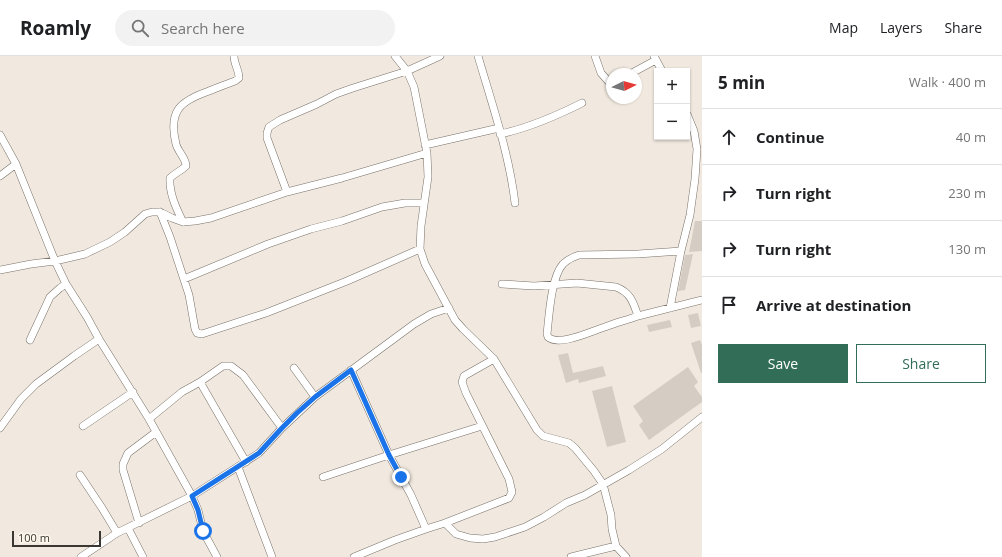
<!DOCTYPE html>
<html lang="en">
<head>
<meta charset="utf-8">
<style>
	:root { --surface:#fff; --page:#f2f2f2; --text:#202124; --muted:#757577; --line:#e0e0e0; --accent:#326d57 }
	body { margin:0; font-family:"Open Sans",sans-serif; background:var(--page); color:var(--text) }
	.controls { position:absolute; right:12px; top:12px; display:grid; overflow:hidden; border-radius:0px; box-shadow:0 1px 3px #0004 }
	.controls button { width:36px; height:36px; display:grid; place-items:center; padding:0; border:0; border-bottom:1px solid var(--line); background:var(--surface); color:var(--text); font:20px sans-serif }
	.compass { position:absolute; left:606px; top:12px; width:36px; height:36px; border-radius:50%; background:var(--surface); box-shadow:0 1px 3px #0004; rotate:85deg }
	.scale { position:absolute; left:12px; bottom:10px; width:89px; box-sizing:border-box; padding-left:4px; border:2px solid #3a3733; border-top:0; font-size:11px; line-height:14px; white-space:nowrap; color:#3a3733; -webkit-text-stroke:3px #fef7ec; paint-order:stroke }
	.stop { position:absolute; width:12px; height:12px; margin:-9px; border:3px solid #1a73e8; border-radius:50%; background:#fff }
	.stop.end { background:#1a73e8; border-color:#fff; box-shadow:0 1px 4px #0008 }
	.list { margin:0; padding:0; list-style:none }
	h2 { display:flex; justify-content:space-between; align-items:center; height:52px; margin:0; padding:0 16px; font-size:17px }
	h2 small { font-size:13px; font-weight:400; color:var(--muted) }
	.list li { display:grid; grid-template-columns:26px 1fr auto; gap:12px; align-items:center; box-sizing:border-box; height:56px; padding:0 16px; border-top:1px solid var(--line) }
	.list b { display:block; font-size:15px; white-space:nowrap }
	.list em { font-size:13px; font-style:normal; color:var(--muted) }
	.actions { display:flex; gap:8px; padding:12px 16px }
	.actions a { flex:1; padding:9px 0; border:1px solid var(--accent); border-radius:0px; text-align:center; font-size:14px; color:var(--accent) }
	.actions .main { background:var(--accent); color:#fff }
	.icon { flex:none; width:22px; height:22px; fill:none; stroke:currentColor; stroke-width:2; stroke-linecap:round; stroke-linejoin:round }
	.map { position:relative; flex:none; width:702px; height:501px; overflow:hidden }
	header { display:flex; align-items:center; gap:24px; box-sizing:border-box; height:56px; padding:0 20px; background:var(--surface); border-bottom:1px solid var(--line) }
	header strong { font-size:19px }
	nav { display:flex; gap:22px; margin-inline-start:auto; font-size:14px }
	.search { width:280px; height:36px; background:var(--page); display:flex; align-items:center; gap:10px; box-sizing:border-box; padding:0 14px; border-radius:22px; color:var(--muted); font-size:15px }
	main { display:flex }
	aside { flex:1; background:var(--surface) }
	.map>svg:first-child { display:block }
</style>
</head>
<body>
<header>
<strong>Roamly</strong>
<div class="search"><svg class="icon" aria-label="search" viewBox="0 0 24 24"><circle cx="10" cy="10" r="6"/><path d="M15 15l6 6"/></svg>Search here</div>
<nav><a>Map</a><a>Layers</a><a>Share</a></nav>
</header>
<main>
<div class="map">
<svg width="702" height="501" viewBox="0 0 702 501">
	<rect width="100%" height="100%" fill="#f1e9df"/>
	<path fill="#d5cdc3" d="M695,165H702V195L689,196Z
		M693,198L685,234L678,235L685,199Z
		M698,257L701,270L691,272L688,259Z
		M670,264L672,271L649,276L647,269Z
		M700,284L702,289V317H701L691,287Z
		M568,297L573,317L603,310L606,320L579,327L578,323L566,327L558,299Z
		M688,311L698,326L694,330L702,341V346L649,384L639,369L643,365L633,350Z
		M612,330L626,386L607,391L592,335Z"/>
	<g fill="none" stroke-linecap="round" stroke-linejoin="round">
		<defs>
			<path id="street" d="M395,0L407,15L414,31L427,97L428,121L421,170L420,193L425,208L455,264L463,273L494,303L537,374L543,380L569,387L575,392L594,415L603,428L611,459L612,473L616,490L626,501
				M478,0C492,48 509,97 515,147
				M595,0L601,17L608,25H612
				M654,0L662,15
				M630,18L656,4
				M500,78C529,72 556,60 582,47
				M0,79L16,108L55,205L66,228L87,261L99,283L149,363L192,440L198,454L203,475L217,501
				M425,89L499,72
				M0,120L16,108
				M287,136L267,82V77L269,71L280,64L317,48L336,38L353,32L407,15L440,0
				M160,156L170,181L189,239L195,273L197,277L202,278L266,257L347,225L420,193
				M183,166C176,152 169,137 170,122C175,117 181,115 186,110C186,102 178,96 176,88C168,55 180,45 209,35C218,31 227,28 235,25L239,22C239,14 234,8 234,0
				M0,214L31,208L55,205L85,198L110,186L125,176L145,158L152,156H160L172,162L183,166L195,165L211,162L287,136L342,122L427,97
				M184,223L268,188L311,173L342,165L382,151L405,147H424
				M502,228L534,230L577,227L616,231C631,237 633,246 638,260L702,244
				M670,252L681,195L690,159L695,123L697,93L694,75L687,58
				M638,260C627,264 615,267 605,271C592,275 559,291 548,281L547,278C549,261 551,221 563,208C568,203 573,201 579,199L638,198L681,195
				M30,284L50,241L60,232L66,228
				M294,312L302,323L315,341
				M351,314L389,399L411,439L426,473L395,484L354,501
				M200,326L246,406
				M149,363L182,336L200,326L223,310H231L243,319L282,372
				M83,370L133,336
				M0,372L21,343L36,328L74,300L99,283
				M238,411L272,501
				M80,419L102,452L117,477
				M323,421L389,399L482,370
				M139,467L123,414V408L128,397L156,376
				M445,467L509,442L512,436L509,423L466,337L462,326L464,320L494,303
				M128,472L143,501
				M426,473L445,467L456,478L470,482L483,483L495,481L525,471L544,461L566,447L585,439L629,414L662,393L702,361
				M81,501L117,477L192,440L259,397L282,372L315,341L414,268L431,258L449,252
				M571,501L616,490"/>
		</defs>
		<use href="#street" stroke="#787169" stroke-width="8"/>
		<use href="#street" stroke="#fff" stroke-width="7"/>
	</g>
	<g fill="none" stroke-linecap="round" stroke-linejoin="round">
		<path stroke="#1a73e8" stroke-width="5" d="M203,475L198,454L192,440L259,397L282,372L297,357L315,341L351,314L389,399L401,421"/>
	</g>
</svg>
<div class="controls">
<button>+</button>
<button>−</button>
</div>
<svg class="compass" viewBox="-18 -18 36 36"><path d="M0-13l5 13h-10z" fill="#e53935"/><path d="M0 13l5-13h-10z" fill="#757577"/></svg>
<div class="scale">100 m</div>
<div class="stop" style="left:203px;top:475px"></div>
<div class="stop end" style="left:401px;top:421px"></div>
</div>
<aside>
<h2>5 min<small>Walk · 400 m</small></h2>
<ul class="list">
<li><svg class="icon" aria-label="ahead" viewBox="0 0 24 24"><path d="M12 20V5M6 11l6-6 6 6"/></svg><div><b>Continue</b></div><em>40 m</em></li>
<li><svg class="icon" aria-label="right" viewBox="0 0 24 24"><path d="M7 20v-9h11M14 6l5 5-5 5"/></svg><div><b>Turn right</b></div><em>230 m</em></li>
<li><svg class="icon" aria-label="right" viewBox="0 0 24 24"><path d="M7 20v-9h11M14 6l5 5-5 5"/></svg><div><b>Turn right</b></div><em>130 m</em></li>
<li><svg class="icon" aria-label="arrive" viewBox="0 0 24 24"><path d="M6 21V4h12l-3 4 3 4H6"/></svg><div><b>Arrive at destination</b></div></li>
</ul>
<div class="actions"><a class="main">Save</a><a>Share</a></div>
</aside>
</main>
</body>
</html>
